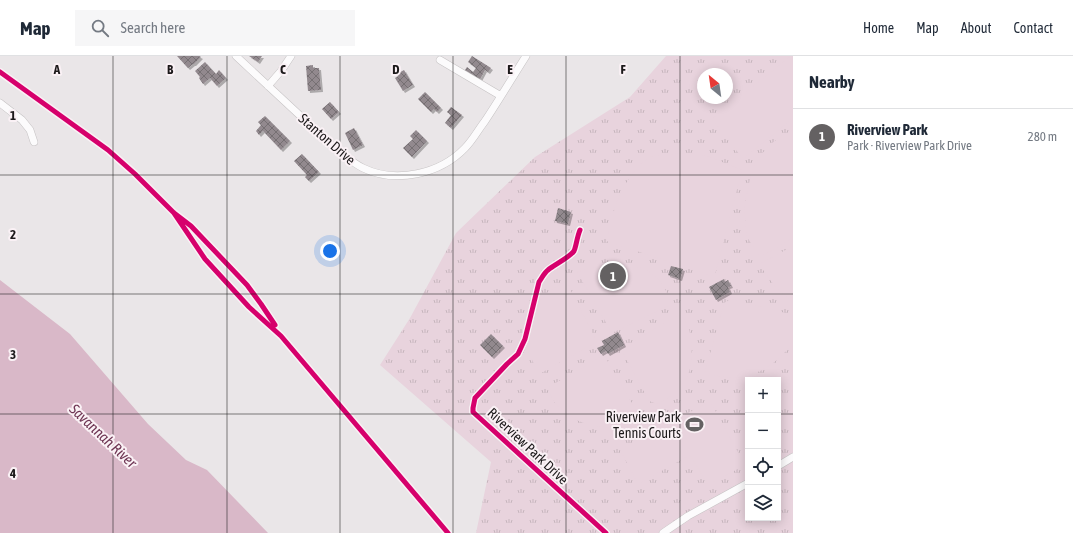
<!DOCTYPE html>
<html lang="en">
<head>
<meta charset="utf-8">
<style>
	:root { --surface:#fff; --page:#f6f6f7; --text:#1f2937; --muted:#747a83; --line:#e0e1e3; --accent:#646162 }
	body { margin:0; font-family:"Asap Condensed",sans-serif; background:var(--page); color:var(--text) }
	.controls { position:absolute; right:12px; bottom:12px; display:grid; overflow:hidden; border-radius:0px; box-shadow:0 2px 10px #0003 }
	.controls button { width:36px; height:36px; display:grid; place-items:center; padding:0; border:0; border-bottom:1px solid var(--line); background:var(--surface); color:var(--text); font:20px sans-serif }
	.compass { position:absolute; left:697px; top:12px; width:36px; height:36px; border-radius:50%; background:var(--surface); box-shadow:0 2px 10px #0003; rotate:331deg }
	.you { position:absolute; left:330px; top:195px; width:14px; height:14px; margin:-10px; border:3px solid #fff; border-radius:50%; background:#1a73e8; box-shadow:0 0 0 6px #1a73e833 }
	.badge { display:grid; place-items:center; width:26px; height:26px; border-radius:50%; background:var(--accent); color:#fff; font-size:13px; font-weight:700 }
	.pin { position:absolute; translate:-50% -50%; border:2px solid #fff; box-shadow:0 1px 4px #0006 }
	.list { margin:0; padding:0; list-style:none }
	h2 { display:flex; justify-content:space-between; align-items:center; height:52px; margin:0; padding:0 16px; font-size:17px }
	h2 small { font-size:13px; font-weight:400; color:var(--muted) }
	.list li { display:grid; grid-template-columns:26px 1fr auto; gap:12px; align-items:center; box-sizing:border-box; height:56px; padding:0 16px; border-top:1px solid var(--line) }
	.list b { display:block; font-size:15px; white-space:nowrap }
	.list p { margin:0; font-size:13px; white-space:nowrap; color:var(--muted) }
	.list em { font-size:13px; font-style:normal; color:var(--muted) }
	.icon { flex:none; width:22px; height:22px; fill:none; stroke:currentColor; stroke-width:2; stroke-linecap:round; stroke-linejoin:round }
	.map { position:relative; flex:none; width:793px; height:477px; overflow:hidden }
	header { display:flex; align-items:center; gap:24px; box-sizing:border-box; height:56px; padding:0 20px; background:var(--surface); border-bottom:1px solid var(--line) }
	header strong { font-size:19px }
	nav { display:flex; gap:22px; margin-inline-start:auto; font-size:14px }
	.search { width:280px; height:36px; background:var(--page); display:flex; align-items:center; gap:10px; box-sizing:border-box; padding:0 14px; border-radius:0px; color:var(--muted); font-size:15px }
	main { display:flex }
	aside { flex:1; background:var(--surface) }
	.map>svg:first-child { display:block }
</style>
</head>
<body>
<header>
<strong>Map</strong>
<div class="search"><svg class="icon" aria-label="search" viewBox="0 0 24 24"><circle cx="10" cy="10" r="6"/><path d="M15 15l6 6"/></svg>Search here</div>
<nav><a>Home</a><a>Map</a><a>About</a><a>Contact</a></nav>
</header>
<main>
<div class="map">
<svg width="793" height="477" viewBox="0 0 793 477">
	<defs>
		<pattern id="park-tufts" width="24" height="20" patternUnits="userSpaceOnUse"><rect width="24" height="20" fill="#e8d3dd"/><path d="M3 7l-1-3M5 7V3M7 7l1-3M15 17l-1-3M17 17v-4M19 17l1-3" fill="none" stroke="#c6b5bd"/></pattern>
		<pattern id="building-cross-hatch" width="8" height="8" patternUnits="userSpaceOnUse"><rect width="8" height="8" fill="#92898e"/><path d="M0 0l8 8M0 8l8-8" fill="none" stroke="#766f73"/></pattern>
		<filter id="shadow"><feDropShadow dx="2" dy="2" stdDeviation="0" flood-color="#0004"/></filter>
	</defs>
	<rect width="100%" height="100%" fill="#eae6e8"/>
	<path fill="url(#park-tufts)" fill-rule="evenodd" d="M666,0H793V477H476L491,406L380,309L410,262L456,177L535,101L630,41ZM703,18H727V42H703ZM748,324H778V462H748Z"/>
	<path fill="#e8d3dd" d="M791,0H793V62L743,103L712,63Z
		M793,74V182L760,201L747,181L744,152L750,123L755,107L768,90L783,79Z
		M688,97L707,100L742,114L715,219H709L606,185C610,173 612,160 616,148C621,134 636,108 650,101C658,98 679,98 688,97Z
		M793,190V246L776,232L759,208Z
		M604,208C622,208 645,208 658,223C664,230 668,239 672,248L612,277L577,216Z
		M566,225L597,286L541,317L534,308L529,297L526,279L535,250L548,236Z
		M731,243L793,259C793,267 793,277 793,284C792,289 788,294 784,297C765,319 732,328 705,316L724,247Z
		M680,258C682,261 685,264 687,268C693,281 693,306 688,319C683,331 668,344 657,348L649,345L621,293Z
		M604,299L636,354L638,362C614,375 583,374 563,354C560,352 556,349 554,346C551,342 550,336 547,332Z
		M710,345L745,409L708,429L690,399L638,428L620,394Z"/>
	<path fill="#d9b8c8" d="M0,224L70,278L148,368L186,404L207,414L268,477H0Z"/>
	<path fill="url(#building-cross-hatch)" filter="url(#shadow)" d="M177,0H199L201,1L194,8H193L188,12Z
		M249,0H262L258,6Z
		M472,0L491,12L488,16L485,14L478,27L463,17L467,11L473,16L476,12L468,6Z
		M205,6L216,18L219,14L226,22L217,30L210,22L203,28L199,22L200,21L195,15Z
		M313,9V12H319L321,34L308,35L306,10Z
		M404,14L413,29L403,35L395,22L398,20L397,18Z
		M425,36L441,52L437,56L434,53L431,56L418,43Z
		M330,46L339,56L331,63L322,53Z
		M451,51L462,59L451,72L445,67L451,59L447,56Z
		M265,60L290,85L281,94L263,75L259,79L256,75L261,69L258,66Z
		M354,72L363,89L353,94L345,77Z
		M416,74L427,85L412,101L403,92L413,83L410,80Z
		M302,98L319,116L309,125L305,121L307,119L294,105Z
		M558,152L571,156L568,168L555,165Z
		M671,210L683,213L680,223L668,219Z
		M724,223L725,226L728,224L731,230L728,231L730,236L716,244L709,231Z
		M618,276L624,289L608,298L606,295L601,298L597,292L604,289L602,285Z
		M491,278L503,290L492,301L480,289Z"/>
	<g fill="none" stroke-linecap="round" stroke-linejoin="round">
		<defs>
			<path id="street" d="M236,0L336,93C344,99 353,107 363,112C396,128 440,118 465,92C473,84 478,74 485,65C499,44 512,22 526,0
				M440,4L501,40
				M268,30L281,15L291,0
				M0,47L22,64L30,74L34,86
				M580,174C577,181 576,191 574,195C570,201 554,209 548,214C544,217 542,222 539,226L525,283L518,298L507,308L475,342L473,352V356L606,477
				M778,410L793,401
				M663,477L688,460L748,427"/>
		</defs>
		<use href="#street" stroke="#c5c2c3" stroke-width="8"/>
		<use href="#street" stroke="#fcfbfc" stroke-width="7"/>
		<defs>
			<path id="cycleway" d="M0,16L108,94L135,118L174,157L191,170L247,229L261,248L275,269
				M174,157L205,203L249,251L281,280L448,477
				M580,174C577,181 576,191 574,195C570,201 554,209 548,214C544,217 542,222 539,226L525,283L518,298L507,308L475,342L473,352V356L606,477"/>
		</defs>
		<use href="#cycleway" stroke="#faf1f5" stroke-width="8"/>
		<use href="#cycleway" stroke="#d6006c" stroke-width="5"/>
	</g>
	<path fill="none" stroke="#1c191a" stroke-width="1" stroke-opacity="0.55" d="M113,0V477M227,0V477M340,0V477M453,0V477M566,0V477M680,0V477M0,119H793M0,238H793M0,358H748M778,358H793"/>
	<defs>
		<symbol id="stadium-bare" viewBox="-9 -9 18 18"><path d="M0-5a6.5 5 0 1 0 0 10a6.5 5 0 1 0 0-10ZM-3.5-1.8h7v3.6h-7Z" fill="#646162" stroke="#faf1f5" stroke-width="2.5" paint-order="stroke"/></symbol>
	</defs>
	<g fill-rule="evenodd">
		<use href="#stadium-bare" x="682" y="356" width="25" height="25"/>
	</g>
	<g text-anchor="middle" stroke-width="4" stroke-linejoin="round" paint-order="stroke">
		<g font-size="14" fill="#1c191a" stroke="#faf1f5">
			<text transform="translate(327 83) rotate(41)" y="5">Stanton Drive</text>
			<text transform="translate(528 390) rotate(43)" y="5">Riverview Park Drive</text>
		</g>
		<g font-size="14" fill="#1c191a" stroke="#faf1f5" text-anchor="end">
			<text x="681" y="366">Riverview Park<tspan x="681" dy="16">Tennis Courts</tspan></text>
		</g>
		<g font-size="15" font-style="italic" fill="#6f3654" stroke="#faf1f5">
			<text transform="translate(103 380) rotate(43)" y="5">Savannah River</text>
		</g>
	</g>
	<g font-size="13" text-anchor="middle" font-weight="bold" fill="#1c191a" stroke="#faf1f5" stroke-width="4" stroke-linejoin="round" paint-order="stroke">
		<text x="57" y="18">A</text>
		<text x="170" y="18">B</text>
		<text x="283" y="18">C</text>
		<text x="396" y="18">D</text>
		<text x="510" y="18">E</text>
		<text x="623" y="18">F</text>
		<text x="13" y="64">1</text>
		<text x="13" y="183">2</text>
		<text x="13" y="303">3</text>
		<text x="13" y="422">4</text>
	</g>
</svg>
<div class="controls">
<button>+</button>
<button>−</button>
<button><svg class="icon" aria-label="locate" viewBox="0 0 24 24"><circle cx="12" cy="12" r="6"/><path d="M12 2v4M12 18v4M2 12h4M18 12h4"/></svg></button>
<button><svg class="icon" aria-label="layers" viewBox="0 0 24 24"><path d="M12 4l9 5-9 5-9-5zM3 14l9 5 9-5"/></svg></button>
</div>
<svg class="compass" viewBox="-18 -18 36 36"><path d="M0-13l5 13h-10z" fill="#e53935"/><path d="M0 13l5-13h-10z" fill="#747a83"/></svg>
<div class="you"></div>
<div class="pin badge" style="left:613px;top:220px">1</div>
</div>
<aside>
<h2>Nearby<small></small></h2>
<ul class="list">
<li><span class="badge">1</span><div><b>Riverview Park</b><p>Park · Riverview Park Drive</p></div><em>280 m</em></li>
</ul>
</aside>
</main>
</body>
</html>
